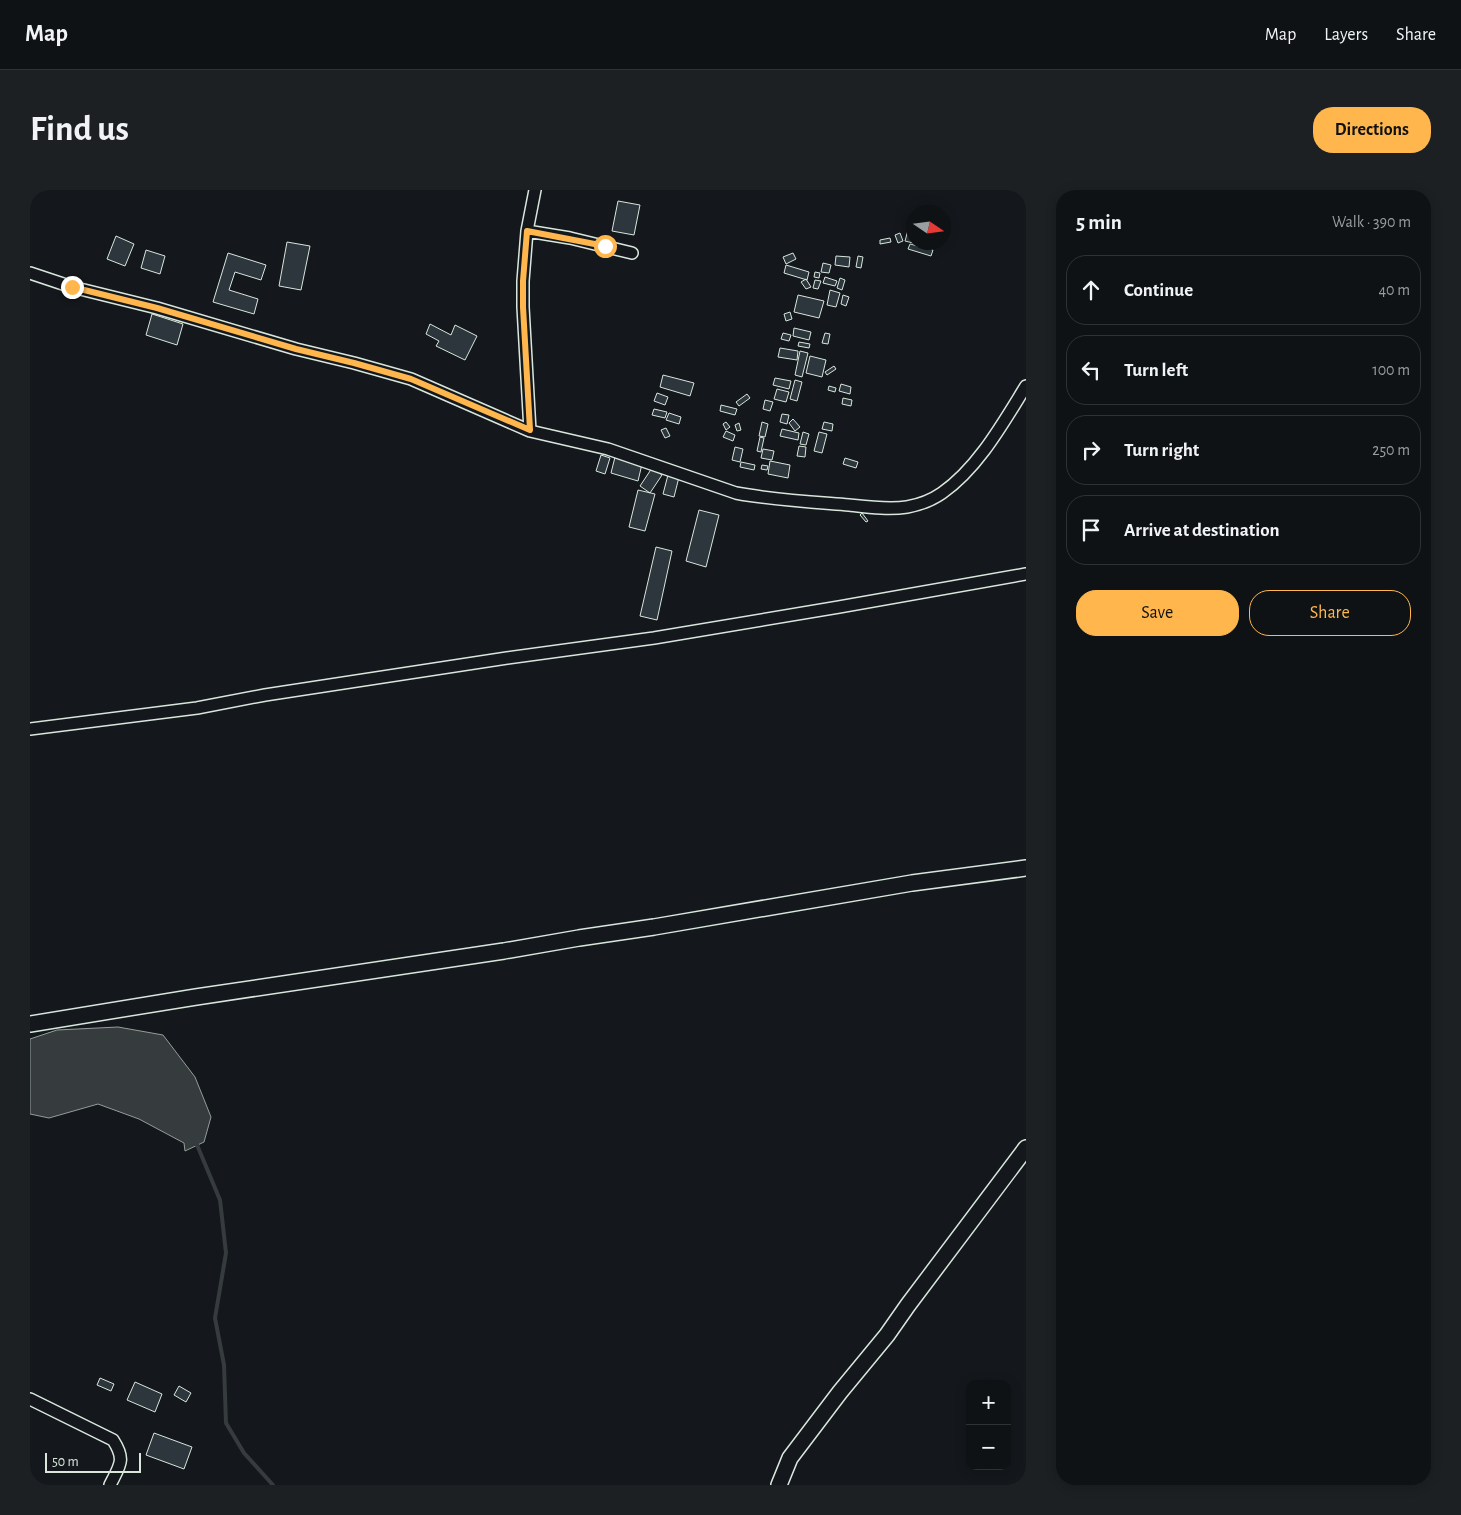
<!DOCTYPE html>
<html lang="en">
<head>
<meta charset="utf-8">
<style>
	:root { --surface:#0f1215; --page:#1d2022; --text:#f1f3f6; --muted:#9b9ea0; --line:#2f3234; --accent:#ffb74d }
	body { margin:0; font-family:"Alegreya Sans",sans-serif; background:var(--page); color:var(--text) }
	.controls { position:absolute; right:15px; bottom:15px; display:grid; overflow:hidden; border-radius:10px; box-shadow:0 2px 12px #0003 }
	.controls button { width:45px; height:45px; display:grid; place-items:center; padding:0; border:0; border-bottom:1px solid var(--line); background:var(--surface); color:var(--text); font:25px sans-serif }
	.compass { position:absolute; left:876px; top:15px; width:45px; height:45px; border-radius:50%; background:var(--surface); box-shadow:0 2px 12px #0003; rotate:103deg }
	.scale { position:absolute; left:15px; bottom:12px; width:96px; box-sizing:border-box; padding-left:5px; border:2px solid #d8e6dc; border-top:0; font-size:14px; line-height:18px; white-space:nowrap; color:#d8e6dc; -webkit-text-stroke:4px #14181c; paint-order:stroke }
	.stop { position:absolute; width:15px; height:15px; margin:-11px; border:4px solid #ffb74d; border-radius:50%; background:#fff }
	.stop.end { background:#ffb74d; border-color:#fff; box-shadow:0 1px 5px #0008 }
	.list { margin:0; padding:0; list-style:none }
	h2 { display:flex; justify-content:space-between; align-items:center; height:65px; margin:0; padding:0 20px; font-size:21px }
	h2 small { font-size:16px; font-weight:400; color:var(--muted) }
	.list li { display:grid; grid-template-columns:32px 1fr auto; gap:15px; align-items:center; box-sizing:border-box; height:70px; margin:0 10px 10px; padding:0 10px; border:1px solid var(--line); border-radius:20px }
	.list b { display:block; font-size:19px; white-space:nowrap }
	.list em { font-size:16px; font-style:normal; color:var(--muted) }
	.actions { display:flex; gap:10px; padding:15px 20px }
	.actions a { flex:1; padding:11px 0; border:1px solid var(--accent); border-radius:20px; text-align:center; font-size:18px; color:var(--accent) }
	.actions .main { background:var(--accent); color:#111 }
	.icon { flex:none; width:28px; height:28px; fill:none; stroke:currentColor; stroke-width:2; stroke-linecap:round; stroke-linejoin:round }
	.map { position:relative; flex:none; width:996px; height:1295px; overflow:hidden; border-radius:20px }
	header { display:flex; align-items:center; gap:30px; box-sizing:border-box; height:70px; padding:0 25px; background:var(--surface); border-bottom:1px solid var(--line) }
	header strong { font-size:24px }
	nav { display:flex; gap:28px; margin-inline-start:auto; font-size:18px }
	.intro { display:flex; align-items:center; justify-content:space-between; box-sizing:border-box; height:120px; padding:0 30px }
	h1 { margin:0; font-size:35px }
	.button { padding:12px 22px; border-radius:20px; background:var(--accent); color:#111; font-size:18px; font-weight:700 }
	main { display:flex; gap:30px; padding:0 30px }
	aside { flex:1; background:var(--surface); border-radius:20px; box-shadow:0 2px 12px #0003 }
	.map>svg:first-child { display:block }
</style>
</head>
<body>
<header>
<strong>Map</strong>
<nav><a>Map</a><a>Layers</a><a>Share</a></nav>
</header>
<div class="intro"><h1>Find us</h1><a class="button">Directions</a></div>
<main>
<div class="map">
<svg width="996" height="1295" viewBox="0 0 996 1295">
	<rect width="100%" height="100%" fill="#14181c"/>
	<path fill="#363b3e" stroke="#939e99" d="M88,837L133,845L165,887L181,927L174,952L155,961L154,953L109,929L68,914L19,928L0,924V849L27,840Z"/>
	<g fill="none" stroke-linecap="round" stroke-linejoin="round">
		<path stroke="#363b3e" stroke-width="4" d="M165,950L190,1010L196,1063L185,1128L194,1175L196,1233L214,1263L243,1295"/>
	</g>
	<path fill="#2c363c" stroke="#d8e6dc" d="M588,11L610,15L604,45L582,41Z
		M878,40L884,42L883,53L875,51Z
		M870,43L873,51L868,53L865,45Z
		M86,46L104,54L95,76L77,69Z
		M860,48L861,52L850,54V50Z
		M257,52L280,56L271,100L249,96Z
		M880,54L903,60L901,66L878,59Z
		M116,60L135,66L130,84L111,78Z
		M198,63L236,75L231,90L205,82L199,100L228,109L224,124L183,112Z
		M763,63L766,69L756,74L753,67Z
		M806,66L820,67L819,77L805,75Z
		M828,66L833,67L831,78L826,77Z
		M793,73L801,75L799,83L791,82Z
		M756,75L779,82L777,90L754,83Z
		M785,82L790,83L789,88L784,87Z
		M795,87L807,91L805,96L793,93Z
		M810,88L815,90L812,100L807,98Z
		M776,89L781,97L776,99L771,92Z
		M785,90L791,91L788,99L783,98Z
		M800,100L810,103L806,117L797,115Z
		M768,105L794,111L789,128L764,122Z
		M813,105L819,107L816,116L811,114Z
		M760,122L762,129L756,131L754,124Z
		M122,124L153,134L147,155L116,145Z
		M400,134L421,145L425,135L447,146L435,170L406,156L409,151L396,144Z
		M764,138L781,142L779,150L763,146Z
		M753,143L761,145L759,151L751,149Z
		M795,143L800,144L798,154L792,153Z
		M769,152L780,154L779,158L768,156Z
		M750,158L768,161L767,170L748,167Z
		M770,161L778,163L772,187L765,185Z
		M780,166L796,170L792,187L776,183Z
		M804,176L806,179L797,185L795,182Z
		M633,185L664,193L660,206L630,197Z
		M745,188L761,191L759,199L743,195Z
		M765,190L772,192L767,211L760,209Z
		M811,194L821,197L820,204L809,201Z
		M799,196L806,198L805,202L798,200Z
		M747,199L759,202L756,212L744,209Z
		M627,203L638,207L635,215L624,211Z
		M717,204L720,208L709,216L706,212Z
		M813,208L822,210L821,216L812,214Z
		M735,210L743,212L740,221L733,219Z
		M691,215L707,219L705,225L690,221Z
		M624,219L637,222L635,228L622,225Z
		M639,223L651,227L649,234L636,230Z
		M752,224L759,225L757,234L750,232Z
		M763,229L770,237L765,241L759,233Z
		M696,232L700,237L696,240L693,234Z
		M732,232L738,234L735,247L729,246Z
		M794,232L803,234L802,241L792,239Z
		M709,233L711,240L707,241L705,235Z
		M636,238L640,246L635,248L631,240Z
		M752,239L769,243L768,250L750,246Z
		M696,241L705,245L703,251L693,247Z
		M773,242L779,244L776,255L770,254Z
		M789,242L797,244L792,263L784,261Z
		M730,247L734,248L731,262L727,261Z
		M769,256L776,257L775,267L767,266Z
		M705,257L713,259L710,272L702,270Z
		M733,259L744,261L742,270L731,268Z
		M571,265L580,268L575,284L566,281Z
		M585,267L612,274L608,291L581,283Z
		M815,268L828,272L826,278L813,274Z
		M740,271L760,275L758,288L738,284Z
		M711,272L725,275L724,280L710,277Z
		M732,275L738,276L737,280L731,279Z
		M622,278L632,285L620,303L610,296Z
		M638,285L649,287L644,307L633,304Z
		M608,300L625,304L615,341L599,337Z
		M669,320L689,325L676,377L656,371Z
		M832,323L838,331L836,332L830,325Z
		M626,357L642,361L627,430L610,426Z
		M70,1188L84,1194L81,1201L67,1195Z
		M105,1192L132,1204L125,1222L97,1210Z
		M149,1196L161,1203L156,1212L144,1205Z
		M124,1243L162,1257L154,1279L116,1265Z"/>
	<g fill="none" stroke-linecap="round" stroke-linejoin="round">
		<defs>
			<path id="minor" d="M497,41L540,48L602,63
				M0,83L42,97L127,118L266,159L324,173L381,189L500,241L578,259L706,303C743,310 781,312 819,315C837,317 859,320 877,317C888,315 902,310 912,303C948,278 973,233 996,196
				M500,241L493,117V91L497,41L505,0
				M0,539L167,518L235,505L477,468L624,448L809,417L996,384
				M0,1209L83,1250C96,1270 90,1275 80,1295"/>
			<path id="tertiary" d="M0,834L166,807L474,761L549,748L624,737L882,693L996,678
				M749,1295L760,1268L810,1202L857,1145L878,1115L996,958"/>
		</defs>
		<use href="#minor" stroke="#d8e6dc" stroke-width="14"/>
		<use href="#tertiary" stroke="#d8e6dc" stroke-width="18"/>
		<use href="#minor" stroke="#14181c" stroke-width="11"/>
		<use href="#tertiary" stroke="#14181c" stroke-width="15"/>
	</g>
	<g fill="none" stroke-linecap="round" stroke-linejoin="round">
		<path stroke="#ffb74d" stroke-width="6" d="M42,97L127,118L266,159L324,173L381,189L500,240L493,117V91L497,41L575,56"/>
	</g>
</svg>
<div class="controls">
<button>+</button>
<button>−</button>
</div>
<svg class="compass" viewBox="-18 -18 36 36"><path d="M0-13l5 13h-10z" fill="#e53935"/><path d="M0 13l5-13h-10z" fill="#9b9ea0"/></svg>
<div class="scale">50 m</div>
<div class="stop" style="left:575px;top:56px"></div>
<div class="stop end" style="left:42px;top:97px"></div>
</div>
<aside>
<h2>5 min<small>Walk · 390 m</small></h2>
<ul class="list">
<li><svg class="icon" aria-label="ahead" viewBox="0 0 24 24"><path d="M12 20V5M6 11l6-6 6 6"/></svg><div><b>Continue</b></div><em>40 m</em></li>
<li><svg class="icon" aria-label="left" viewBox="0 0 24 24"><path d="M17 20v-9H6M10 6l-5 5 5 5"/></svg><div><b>Turn left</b></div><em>100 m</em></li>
<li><svg class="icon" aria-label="right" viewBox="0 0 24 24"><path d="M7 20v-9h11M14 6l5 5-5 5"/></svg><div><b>Turn right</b></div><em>250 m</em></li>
<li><svg class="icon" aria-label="arrive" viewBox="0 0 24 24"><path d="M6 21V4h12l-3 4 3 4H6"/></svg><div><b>Arrive at destination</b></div></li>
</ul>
<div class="actions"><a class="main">Save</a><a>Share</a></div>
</aside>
</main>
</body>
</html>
